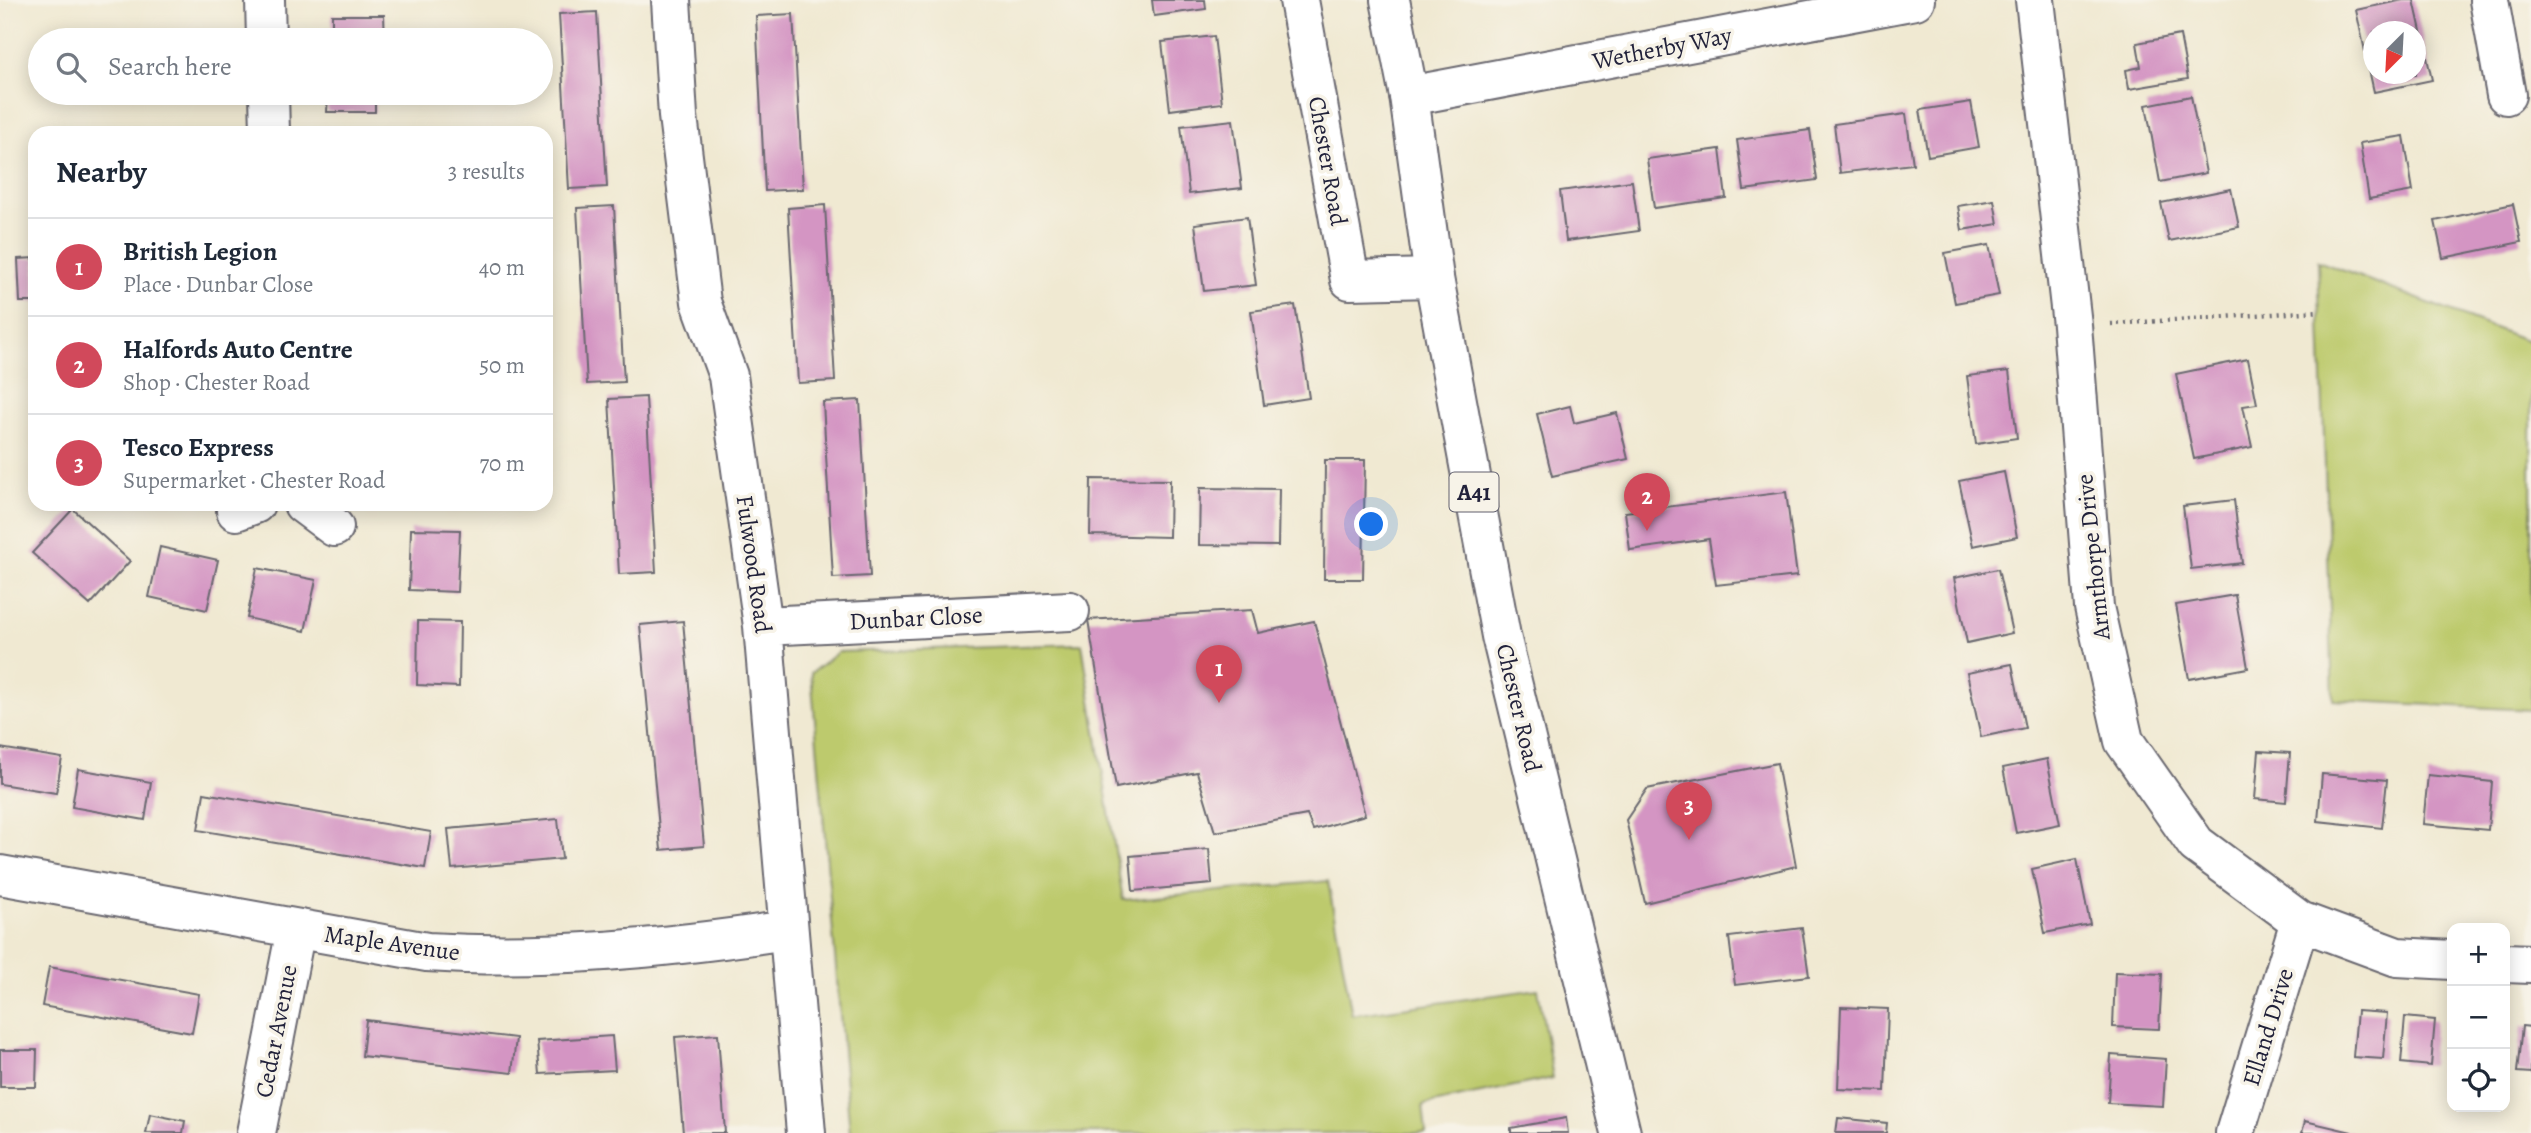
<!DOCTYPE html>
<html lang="en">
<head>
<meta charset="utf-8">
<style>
	:root { --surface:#fff; --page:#f6f6f7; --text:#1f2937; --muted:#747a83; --line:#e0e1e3; --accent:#d1495b }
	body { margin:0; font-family:Alegreya,serif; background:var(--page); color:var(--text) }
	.controls { position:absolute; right:21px; bottom:21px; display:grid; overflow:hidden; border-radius:14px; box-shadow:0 4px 18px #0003 }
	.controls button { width:63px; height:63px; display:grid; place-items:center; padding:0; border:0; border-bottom:2px solid var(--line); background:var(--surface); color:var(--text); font:35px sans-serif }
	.compass { position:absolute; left:2363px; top:21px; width:63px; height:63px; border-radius:50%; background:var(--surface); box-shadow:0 4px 18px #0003; rotate:204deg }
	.you { position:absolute; left:1372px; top:525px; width:24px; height:24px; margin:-18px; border:5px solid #fff; border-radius:50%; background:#1a73e8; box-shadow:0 0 0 10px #1a73e833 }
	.badge { display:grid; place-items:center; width:46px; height:46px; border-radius:50%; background:var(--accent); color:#fff; font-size:23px; font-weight:700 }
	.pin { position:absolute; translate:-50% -58px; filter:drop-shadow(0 2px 4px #0008) }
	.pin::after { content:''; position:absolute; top:37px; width:24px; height:21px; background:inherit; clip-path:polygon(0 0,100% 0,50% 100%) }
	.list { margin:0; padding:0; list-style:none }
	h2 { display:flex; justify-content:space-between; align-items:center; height:91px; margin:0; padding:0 28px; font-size:30px }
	h2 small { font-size:23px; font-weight:400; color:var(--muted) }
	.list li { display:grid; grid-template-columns:46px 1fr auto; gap:21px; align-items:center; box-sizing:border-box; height:98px; padding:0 28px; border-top:2px solid var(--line) }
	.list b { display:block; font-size:26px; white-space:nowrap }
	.list p { margin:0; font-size:23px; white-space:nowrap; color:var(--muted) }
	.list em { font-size:23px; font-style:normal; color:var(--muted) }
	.icon { flex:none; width:38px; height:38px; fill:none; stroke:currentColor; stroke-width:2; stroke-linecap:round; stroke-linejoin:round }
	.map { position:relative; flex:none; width:2531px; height:1133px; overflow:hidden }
	.search { position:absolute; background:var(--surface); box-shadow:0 4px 18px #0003; left:28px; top:28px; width:525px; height:77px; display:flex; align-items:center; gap:18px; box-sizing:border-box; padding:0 24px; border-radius:38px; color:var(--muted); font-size:26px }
	.panel { position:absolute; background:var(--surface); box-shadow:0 4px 18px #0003; left:28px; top:126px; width:525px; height:385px; border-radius:21px }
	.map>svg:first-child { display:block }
</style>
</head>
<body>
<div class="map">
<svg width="2531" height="1133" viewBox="0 0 2531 1133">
	<rect width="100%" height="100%" fill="#f7f3e8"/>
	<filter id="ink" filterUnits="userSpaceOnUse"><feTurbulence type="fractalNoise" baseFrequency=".0143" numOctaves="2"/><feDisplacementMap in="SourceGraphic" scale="14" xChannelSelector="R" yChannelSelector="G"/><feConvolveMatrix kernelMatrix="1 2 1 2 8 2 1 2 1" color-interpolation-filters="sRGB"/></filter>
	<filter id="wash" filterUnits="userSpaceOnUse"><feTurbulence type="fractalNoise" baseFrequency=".00686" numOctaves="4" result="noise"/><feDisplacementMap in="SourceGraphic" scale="28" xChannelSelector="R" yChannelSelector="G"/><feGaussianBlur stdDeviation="1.57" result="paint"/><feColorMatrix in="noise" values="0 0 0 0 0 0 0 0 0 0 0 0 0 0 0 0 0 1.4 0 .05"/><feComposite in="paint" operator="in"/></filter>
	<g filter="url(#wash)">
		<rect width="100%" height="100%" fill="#f0e9d2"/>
		<path fill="#bdca6d" stroke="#707654" stroke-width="2" d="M2318,261L2531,342V710L2333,700Z
			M1082,644L1123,900L1328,881L1352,1015L1538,989L1553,1078L1423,1105L1426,1133H850L811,673L838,652Z"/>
		<g id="blocks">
			<path fill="#d495c3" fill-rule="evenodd" d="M1152,0H1205L1206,9L1154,16Z
				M2403,0H2414L2432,80L2374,92L2356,10ZM2374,32H2416V74H2374Z
				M597,12L607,187L569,189L559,14Z
				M793,14L803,189L765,191L756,16Z
				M332,15H384L385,40H332Z
				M2180,35L2188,79L2129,89L2126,70L2141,67L2137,43Z
				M1214,36L1222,103L1170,110L1162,42Z
				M328,93H375V112H327Z
				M2191,96L2206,173L2160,182L2146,105Z
				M1971,102L1979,147L1928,156L1920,110Z
				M1906,114L1913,164L1840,173L1834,124Z
				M1233,120L1242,188L1189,194L1181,126Z
				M1810,130L1817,180L1744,190L1737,140Z
				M2404,136L2413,191L2369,199L2360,143Z
				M1720,149L1726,198L1654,208L1647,159Z
				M1632,181L1639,231L1566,241L1560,191Z
				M2231,189L2239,227L2169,241L2161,203Z
				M1994,200L1998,224L1962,230L1958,206Z
				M2513,204L2521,242L2443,258L2435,221Z
				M825,205L835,381L798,383L788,208Z
				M614,206L624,382L587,384L577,208Z
				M1247,217L1256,285L1204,291L1195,224Z
				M1989,245L1999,295L1955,303L1945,253Z
				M35,258V302H20L18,259Z
				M1295,305L1309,398L1264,405L1251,311Z
				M2248,359L2257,404L2243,406L2252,447L2194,459L2176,374Z
				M2009,371L2017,438L1976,444L1967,376Z
				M646,397L656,572L619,574L609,399Z
				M860,400L870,576L833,578L823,402Z
				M1570,406L1574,423L1617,413L1628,459L1552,476L1537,414Z
				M1325,460H1365L1363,579H1324Z
				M2004,472L2017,537L1973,546L1959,481Z
				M1091,479L1170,480L1169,537L1090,535Z
				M1200,488L1279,489L1278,546L1199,545Z
				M1786,492L1797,576L1716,585L1709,539L1630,550L1625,512Z
				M2234,500L2242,563L2191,569L2183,506Z
				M73,509L130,561L90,605L32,553Z
				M411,529L460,530L457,592L409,590Z
				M160,547L218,560L207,610L149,597Z
				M257,568L316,580L305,631L247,618Z
				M1998,569L2012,633L1967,643L1954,578Z
				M2235,595L2248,668L2189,679L2176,605Z
				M1252,610L1258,633L1314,621L1365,815L1313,830L1307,815L1215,832L1197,772L1116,788L1088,620Z
				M418,621L460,622L459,687L417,685Z
				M683,621L704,846L661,850L640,625Z
				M2012,664L2025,728L1981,737L1967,673Z
				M0,748L62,758L56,793L0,784Z
				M2259,751L2290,753L2286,802L2255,799Z
				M2047,759L2060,824L2016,833L2003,768Z
				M1777,763L1796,866L1645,903L1626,820L1647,789Z
				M78,769L151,782L145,820L72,807Z
				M2322,774L2387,780L2382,828L2318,821Z
				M2428,775L2492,782L2488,830L2423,824Z
				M204,793L431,832L425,868L198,830Z
				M558,819L562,859L452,869L448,829Z
				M1209,849L1212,884L1133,891L1130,856Z
				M2077,859L2090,924L2045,933L2032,869Z
				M1802,928L1809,976L1735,985L1729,937Z
				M49,967L199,994L192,1033L42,1006Z
				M2115,972L2162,974L2159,1029L2113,1027Z
				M1841,1007L1888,1009L1885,1091L1838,1089Z
				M2357,1011L2387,1013L2383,1059L2353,1057Z
				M2405,1017L2435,1020L2431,1066L2401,1063Z
				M366,1020L516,1038L512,1073L362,1056Z
				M2522,1026L2531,1027V1073L2517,1072Z
				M718,1034L725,1133H683L675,1037Z
				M612,1036L615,1070L540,1074L537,1041Z
				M0,1050H37L36,1087H0Z
				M2111,1055L2166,1059L2163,1106L2108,1103Z
				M150,1114L185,1121L183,1133H146Z
				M1566,1118L1568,1133H1511V1128Z
				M1838,1118L1887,1123L1886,1133H1836Z
				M2305,1121L2352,1132V1133H2302Z"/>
		</g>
	</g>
	<g filter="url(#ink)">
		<use href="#blocks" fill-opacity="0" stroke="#6a6870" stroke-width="2"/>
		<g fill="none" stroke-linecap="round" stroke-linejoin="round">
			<defs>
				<path id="minor" d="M265,0L266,40
					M671,0L678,116L701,302L728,376L763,626L806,1133
					M1299,0L1350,280L1434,278
					M2035,0L2072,325L2094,607L2124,741L2196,844L2300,921L2397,957L2452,960
					M2489,0L2506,95
					M269,93L270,133
					M1409,96L1915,0
					M303,504L334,527
					M236,511L255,504
					M763,626L1070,611
					M0,875L427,952C548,960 668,948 787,930
					M2505,963L2531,964
					M256,1133L296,929
					M2235,1133L2300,921"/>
				<path id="major" d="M1390,0L1409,96L1434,278L1501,636L1621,1133"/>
			</defs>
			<use href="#minor" stroke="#6a6870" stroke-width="42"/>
			<use href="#major" stroke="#6a6870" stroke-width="42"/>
			<path stroke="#6a6870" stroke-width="4.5" stroke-dasharray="2 5" stroke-linecap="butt" d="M2111,324L2320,311"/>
			<use href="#minor" stroke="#fff" stroke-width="38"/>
			<use href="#major" stroke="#fff" stroke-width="38"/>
		</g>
	</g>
	<g text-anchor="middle" stroke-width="7" stroke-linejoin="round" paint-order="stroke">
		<rect fill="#f7f3e8" stroke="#62616f" stroke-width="2" x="1449.5" y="472.5" width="49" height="39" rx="5"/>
		<g font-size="23" font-weight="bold" fill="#22223b">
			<text x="1474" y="500">A41</text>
		</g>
		<g font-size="24" fill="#22223b" stroke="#f7f3e8">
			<text transform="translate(1662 48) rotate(-11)" y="8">Wetherby Way</text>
			<text transform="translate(1328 161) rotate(80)" y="8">Chester Road</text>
			<text transform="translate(2093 557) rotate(-96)" y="8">Armthorpe Drive</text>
			<text transform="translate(754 564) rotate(82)" y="8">Fulwood Road</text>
			<text transform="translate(916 618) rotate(-3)" y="8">Dunbar Close</text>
			<text transform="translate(1519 708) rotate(77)" y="8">Chester Road</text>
			<text transform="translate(392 943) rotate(8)" y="8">Maple Avenue</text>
			<text transform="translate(2268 1027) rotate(-73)" y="8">Elland Drive</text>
			<text transform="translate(276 1031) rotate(-79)" y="8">Cedar Avenue</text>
		</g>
	</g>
</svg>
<div class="controls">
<button>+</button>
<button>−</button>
<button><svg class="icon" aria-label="locate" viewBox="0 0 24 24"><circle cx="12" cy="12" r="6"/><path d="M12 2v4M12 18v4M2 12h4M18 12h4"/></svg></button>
</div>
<svg class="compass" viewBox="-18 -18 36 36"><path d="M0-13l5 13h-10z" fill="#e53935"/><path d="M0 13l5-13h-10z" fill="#747a83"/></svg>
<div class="you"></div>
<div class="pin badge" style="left:1219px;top:703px">1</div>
<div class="pin badge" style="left:1647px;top:531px">2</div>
<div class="pin badge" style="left:1689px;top:840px">3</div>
<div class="search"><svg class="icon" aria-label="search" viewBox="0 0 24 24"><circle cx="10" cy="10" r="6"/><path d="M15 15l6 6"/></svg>Search here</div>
<section class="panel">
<h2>Nearby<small>3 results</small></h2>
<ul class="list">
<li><span class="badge">1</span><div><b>British Legion</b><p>Place · Dunbar Close</p></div><em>40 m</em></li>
<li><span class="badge">2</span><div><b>Halfords Auto Centre</b><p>Shop · Chester Road</p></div><em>50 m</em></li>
<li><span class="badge">3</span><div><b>Tesco Express</b><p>Supermarket · Chester Road</p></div><em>70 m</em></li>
</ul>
</section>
</div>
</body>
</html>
